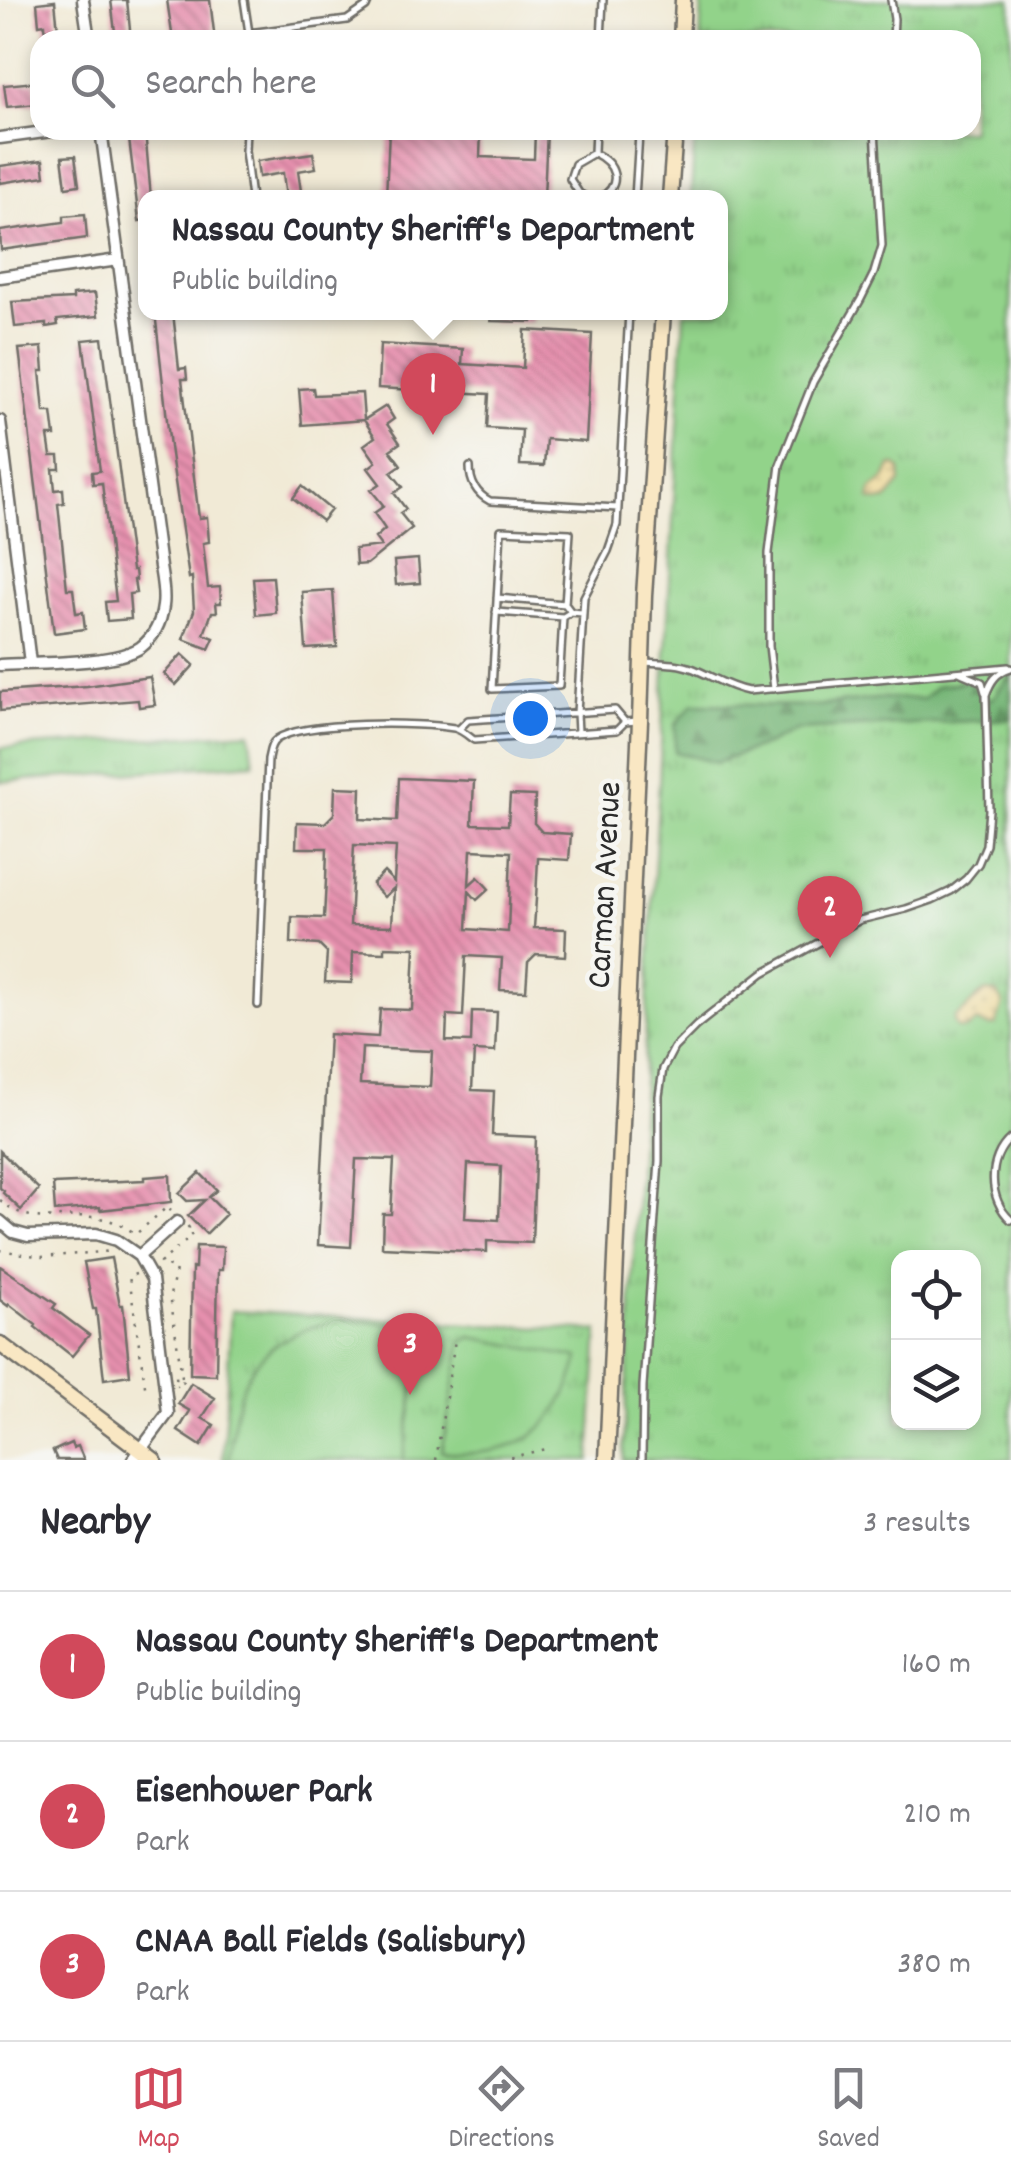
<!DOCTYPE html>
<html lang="en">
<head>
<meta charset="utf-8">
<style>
	:root { --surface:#fff; --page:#f2f2f3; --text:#2b2b33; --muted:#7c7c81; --line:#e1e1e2; --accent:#d1495b }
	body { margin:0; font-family:Dekko,sans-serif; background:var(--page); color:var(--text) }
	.controls { position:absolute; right:30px; bottom:30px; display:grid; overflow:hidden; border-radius:20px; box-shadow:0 5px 15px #0003 }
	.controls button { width:90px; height:90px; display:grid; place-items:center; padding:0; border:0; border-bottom:2px solid var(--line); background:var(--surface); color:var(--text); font:50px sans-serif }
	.you { position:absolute; left:530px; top:718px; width:35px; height:35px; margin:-25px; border:8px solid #fff; border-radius:50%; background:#1a73e8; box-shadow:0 0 0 15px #1a73e833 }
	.badge { display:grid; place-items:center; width:65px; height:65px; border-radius:50%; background:var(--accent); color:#fff; font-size:32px; font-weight:700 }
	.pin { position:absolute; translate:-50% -82px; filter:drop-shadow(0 2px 5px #0008) }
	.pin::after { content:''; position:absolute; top:52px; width:35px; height:30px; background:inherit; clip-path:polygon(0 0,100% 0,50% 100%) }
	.popup { position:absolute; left:138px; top:190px; width:590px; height:130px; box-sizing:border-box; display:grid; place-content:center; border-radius:20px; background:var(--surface); filter:drop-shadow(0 2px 8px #0005); font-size:32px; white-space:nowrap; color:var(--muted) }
	.popup b { font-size:38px; color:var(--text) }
	.popup::after { content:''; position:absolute; left:50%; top:100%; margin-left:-20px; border:20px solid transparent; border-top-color:var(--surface) }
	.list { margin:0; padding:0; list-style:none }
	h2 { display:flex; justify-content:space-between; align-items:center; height:130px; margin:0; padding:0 40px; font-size:42px }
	h2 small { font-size:32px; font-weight:400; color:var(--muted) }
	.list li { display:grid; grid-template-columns:65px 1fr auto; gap:30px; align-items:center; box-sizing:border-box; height:150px; padding:0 40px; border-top:2px solid var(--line) }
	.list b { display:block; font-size:38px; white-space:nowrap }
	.list p { margin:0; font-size:32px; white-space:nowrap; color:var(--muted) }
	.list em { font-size:32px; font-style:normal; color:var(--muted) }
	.icon { flex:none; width:55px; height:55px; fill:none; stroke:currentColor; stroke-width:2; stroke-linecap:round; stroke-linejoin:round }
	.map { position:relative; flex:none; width:1011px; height:1460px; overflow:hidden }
	.search { position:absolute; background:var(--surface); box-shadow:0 5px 15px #0003; left:30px; right:30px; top:30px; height:110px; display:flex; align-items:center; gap:25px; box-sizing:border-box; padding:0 35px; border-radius:30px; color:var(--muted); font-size:38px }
	.sheet { height:580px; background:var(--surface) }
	nav { display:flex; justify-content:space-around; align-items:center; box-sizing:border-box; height:140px; border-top:2px solid var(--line); background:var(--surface); font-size:28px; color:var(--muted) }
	nav a { display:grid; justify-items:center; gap:5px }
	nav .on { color:var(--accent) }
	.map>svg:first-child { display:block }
</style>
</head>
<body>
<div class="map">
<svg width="1011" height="1460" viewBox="0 0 1011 1460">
	<defs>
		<pattern id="grass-tufts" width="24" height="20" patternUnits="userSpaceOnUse" patternTransform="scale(2.5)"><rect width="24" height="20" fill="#92d38a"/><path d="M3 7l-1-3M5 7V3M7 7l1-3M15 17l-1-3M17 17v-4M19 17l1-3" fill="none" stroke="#7eb577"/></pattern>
		<pattern id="forest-firs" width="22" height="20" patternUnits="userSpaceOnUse" patternTransform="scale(2.5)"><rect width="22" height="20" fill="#75b576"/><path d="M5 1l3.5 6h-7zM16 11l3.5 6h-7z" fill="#609361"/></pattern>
		<pattern id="sand-dots" width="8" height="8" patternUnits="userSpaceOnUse" patternTransform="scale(2.5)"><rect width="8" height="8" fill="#eeda9e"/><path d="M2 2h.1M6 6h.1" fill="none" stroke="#cb8" stroke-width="1.8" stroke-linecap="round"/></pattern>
		<pattern id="building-back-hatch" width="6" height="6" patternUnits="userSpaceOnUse" patternTransform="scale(2.5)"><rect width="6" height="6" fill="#e690ae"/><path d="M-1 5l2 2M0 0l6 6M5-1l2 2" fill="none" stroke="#bb768e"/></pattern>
	</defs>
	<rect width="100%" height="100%" fill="#f6f6f2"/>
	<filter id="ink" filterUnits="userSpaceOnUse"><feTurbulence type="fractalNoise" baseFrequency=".01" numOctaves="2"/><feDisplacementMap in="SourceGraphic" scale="20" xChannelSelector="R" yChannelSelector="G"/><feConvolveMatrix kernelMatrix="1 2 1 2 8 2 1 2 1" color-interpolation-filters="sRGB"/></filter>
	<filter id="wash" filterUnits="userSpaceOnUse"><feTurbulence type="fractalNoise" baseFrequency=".0048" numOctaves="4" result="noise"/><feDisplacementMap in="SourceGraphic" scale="40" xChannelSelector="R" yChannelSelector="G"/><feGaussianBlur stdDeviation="2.25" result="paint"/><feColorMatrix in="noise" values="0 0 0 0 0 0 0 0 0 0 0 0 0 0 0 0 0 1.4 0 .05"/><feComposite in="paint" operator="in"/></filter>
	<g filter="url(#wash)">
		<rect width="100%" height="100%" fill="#f1ead6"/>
		<path fill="url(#grass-tufts)" stroke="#5e7f5a" stroke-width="2.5" fill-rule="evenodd" d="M702,0H1011V1460H623L684,313L720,312V198L691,197L695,130H971V40H700ZM898,1258H974V1422H898Z
			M250,732L254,763L0,782V748Z
			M231,1311L598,1331L590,1460H223Z"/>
		<path fill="url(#forest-firs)" stroke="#507050" stroke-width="2.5" d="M1011,674V719L795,730L768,744L716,763L675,752V725L693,704L814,706L884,698L923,699L937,686L968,681L983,700L993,698Z"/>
		<path fill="url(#sand-dots)" stroke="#8c8264" stroke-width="2.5" d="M891,466H896L900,469L901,482L886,500L876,501L870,499C868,485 880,487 886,477C888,473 889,470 891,466Z
			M986,992L997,993L1003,1003L996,1025L990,1026L977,1022L965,1029H958L954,1023L955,1017C968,1011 973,998 986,992Z"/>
		<path fill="#92d38a" stroke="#5e7f5a" stroke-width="2.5" d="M344,1320L424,1328L403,1460H229C233,1438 234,1412 241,1391C257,1346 300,1326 344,1320Z
			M471,1337L579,1358C560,1431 517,1460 442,1452L461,1343Z"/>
		<g id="blocks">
			<path fill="url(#building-back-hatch)" fill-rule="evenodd" d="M111,0H127L131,40H116Z
				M167,0H210L215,40H173Z
				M55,1L59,40H46L45,24L39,25L37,3Z
				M35,82L38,104L7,107L4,85Z
				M145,130L151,198H146V220L139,221L128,131Z
				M389,130H481L480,157L534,159L535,130H547L544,198H386Z
				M313,153L316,168L298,171L302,198H286L283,173L259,177L257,161Z
				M75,156L79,185L66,187L62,157Z
				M43,160L45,176L0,183V166Z
				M85,214L87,238L1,250L0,231L64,222V216Z
				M95,293L98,316L57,320L58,325L46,327V324L15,327L12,302L73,299V295Z
				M155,312H173L179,369L186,368L187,379H182L199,518L207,517L209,542L203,543L208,588L220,587L221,603H216L217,612H212L204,634L214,638L209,649L183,639L194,611L192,577L189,578L170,447Z
				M491,312H532V322L491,321Z
				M525,330L592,334L586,442L546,439L544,466L520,465L522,430L487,428L489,394L378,388L380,344L463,349L462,364L523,368Z
				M102,338L132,570H135L136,580H134L136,593L129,594L131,619L107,621L105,602L116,601L102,483L93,484L92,472L100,471L83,340Z
				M42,347L44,371H40L44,412H52L55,436H48L51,456H59L60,469H53L55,490L63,489L64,503L58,504L67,589H73L76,613L83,612L85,629L54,633L19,349Z
				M313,388L314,395L362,393L364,420L302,425L299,389Z
				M386,406L394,419L387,424L400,443L390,450L401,465L391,472L403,487L394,493L406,509L400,513L412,528L367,564L356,565L355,549L381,546L375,538L385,529L374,513L384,506L371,490L380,484L368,468L376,462L364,445L375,437L364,420Z
				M302,486L331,510L322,521L293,498Z
				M418,559L420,583L396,585L394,561Z
				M273,577L276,613L256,615L253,578Z
				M333,590L337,647L306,649L302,592Z
				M182,654L194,665L176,685L164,674Z
				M150,677L155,705L139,707L138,700L0,711V692L87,686Z
				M399,778L474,781L472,824L508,825L510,795L535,796L534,823L542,832L571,834L569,860L538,858L536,899L534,928L566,929L565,956L536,954L528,962L526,991L500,990L502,958L466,956L463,1016L447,1015L446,1041L471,1042L472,1011L497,1012L495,1052L474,1051L472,1090L494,1091L492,1135L536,1137L532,1243L487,1241V1252L382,1247L383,1214H391L394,1160L356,1159L351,1247L318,1245L329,1034L378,1037L380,1009L412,1010L415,948L385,947V953L353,952L352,983L325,982L327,953L319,945L291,943L292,917L324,918L326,880L327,848H296L297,822L325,823L334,814L335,787L361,788L360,819L397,821ZM354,845L396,847L394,882L384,872L372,884L384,897L394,888L392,926L350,925ZM471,850L511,852L508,932L467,929L469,891L477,900L489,889L478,877L469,885ZM362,1048L432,1051L430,1087L360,1084ZM468,1164L501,1166L499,1220L465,1218Z
				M0,1151L39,1189L21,1210L3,1193L4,1191L0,1188Z
				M200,1173L217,1190L209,1197L226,1214L206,1234L188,1216L205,1200L187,1201L179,1193Z
				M170,1175L171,1202L100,1210V1207L55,1211L53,1184L145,1180V1177Z
				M196,1246L223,1247L222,1270H218L216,1375L190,1374L192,1268H195Z
				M111,1258L120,1305H123L130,1375L104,1379L96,1309H93L84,1262Z
				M0,1266L56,1304L53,1308L89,1335L72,1356L35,1327L36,1325L9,1304L8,1306L0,1300Z
				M191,1383L215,1398L202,1418L214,1425L201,1446L178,1431L190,1411L178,1404Z
				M71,1443L73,1448L78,1446L84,1460H57L53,1451Z"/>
		</g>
	</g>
	<g filter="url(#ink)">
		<use href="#blocks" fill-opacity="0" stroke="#706e67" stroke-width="2.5"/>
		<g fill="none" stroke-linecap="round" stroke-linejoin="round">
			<defs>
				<path id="lane" d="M244,0L249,33L244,40
					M891,0L894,19L893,40
					M249,33L347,20L366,7L369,0
					M601,40L603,0
					M246,130L245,151L251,198
					M594,152L595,130
					M594,153C615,163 624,184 600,198
					M588,198L579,193L570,179L575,164L594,153
					M635,198L639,134L637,130
					M470,467C470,481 476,494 490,501L618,508
					M497,598L565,604L571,612L582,613
					M496,612L563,617L571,612
					M563,617L559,686L492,689L501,530L570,533L565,604
					M645,662C662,663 679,663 694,669C713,677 728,687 748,691L1008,667
					M961,673L982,682L985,692
					M774,689L769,646V553L780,465L813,382L861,299L874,273L882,246L875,130
					M459,729L468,720L615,710L625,722
					M578,732L577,713L584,597L608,551L617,525L629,312
					M258,1005L268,759C270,751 270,744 277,739C304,721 420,722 454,728C462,730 467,735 474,740L617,730L625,722L637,721
					M1011,1138C987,1158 988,1200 1011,1220
					M642,1460L643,1386L659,1161V1096L663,1069L674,1048L696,1026L763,973L860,920L906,909L932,900L951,891L966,879L978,864L986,845L989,810L986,695C991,681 996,673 1011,668"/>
				<path id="street" d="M83,0L89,40
					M0,138L59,130
					M0,277L118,260
					M0,421L30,663
					M0,665C33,663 116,665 141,647C154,637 161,622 163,606C165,594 162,579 160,567L101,130
					M0,1221L13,1232L28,1236L96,1234L116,1240L139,1256L152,1279L168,1413L133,1460
					M139,1256L177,1222"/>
				<path id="secondary" d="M681,40L683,0
					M670,198L675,130
					M0,1344L154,1460
					M607,1460L640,721L644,596L663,312"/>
			</defs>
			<use href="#lane" stroke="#706e67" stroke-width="10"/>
			<use href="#street" stroke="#706e67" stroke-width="15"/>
			<use href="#secondary" stroke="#706e67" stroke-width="19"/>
			<path stroke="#706e67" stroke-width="2.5" stroke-dasharray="2.5 8" stroke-linecap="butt" d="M0,1200C35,1230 60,1211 99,1218C113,1220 124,1226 136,1234L167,1207L171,1211
				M0,1250L42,1257L113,1251
				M136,1274L129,1276L146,1392
				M182,1377L170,1295L176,1270L160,1263L192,1236L187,1230L189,1228L187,1225
				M175,1378L182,1377L183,1385L176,1386
				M436,1460L455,1340
				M500,1460L549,1448"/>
			<use href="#lane" stroke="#fff" stroke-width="5"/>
			<use href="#street" stroke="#fff" stroke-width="10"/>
			<use href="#secondary" stroke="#f9e7c3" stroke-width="14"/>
		</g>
	</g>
	<g text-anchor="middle" stroke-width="9" stroke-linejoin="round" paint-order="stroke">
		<g font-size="35" fill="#2b2b2b" stroke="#f6f6f2">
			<text transform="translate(602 885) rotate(-87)" y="12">Carman Avenue</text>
		</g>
	</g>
</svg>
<div class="controls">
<button><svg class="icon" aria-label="locate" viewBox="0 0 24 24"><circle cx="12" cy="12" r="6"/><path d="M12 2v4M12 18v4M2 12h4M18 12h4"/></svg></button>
<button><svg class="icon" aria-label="layers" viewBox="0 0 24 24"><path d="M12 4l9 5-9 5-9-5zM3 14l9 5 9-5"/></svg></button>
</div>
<div class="you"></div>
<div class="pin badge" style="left:433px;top:435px">1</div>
<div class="popup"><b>Nassau County Sheriff's Department</b>Public building</div>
<div class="pin badge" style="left:830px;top:958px">2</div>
<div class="pin badge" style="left:410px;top:1395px">3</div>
<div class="search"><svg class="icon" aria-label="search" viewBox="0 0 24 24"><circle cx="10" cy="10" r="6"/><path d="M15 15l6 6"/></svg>Search here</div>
</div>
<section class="sheet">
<h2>Nearby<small>3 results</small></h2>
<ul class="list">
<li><span class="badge">1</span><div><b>Nassau County Sheriff's Department</b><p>Public building</p></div><em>160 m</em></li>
<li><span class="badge">2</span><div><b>Eisenhower Park</b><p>Park</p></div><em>210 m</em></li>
<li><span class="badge">3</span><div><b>CNAA Ball Fields (Salisbury)</b><p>Park</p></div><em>380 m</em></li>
</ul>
</section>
<nav>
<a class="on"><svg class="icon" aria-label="map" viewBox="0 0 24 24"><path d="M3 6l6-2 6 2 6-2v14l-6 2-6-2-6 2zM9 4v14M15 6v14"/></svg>Map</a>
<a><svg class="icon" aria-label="directions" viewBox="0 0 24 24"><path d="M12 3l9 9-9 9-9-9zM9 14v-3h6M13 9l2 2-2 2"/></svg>Directions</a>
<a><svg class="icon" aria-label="saved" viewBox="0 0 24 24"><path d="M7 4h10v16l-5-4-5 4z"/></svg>Saved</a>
</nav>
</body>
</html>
